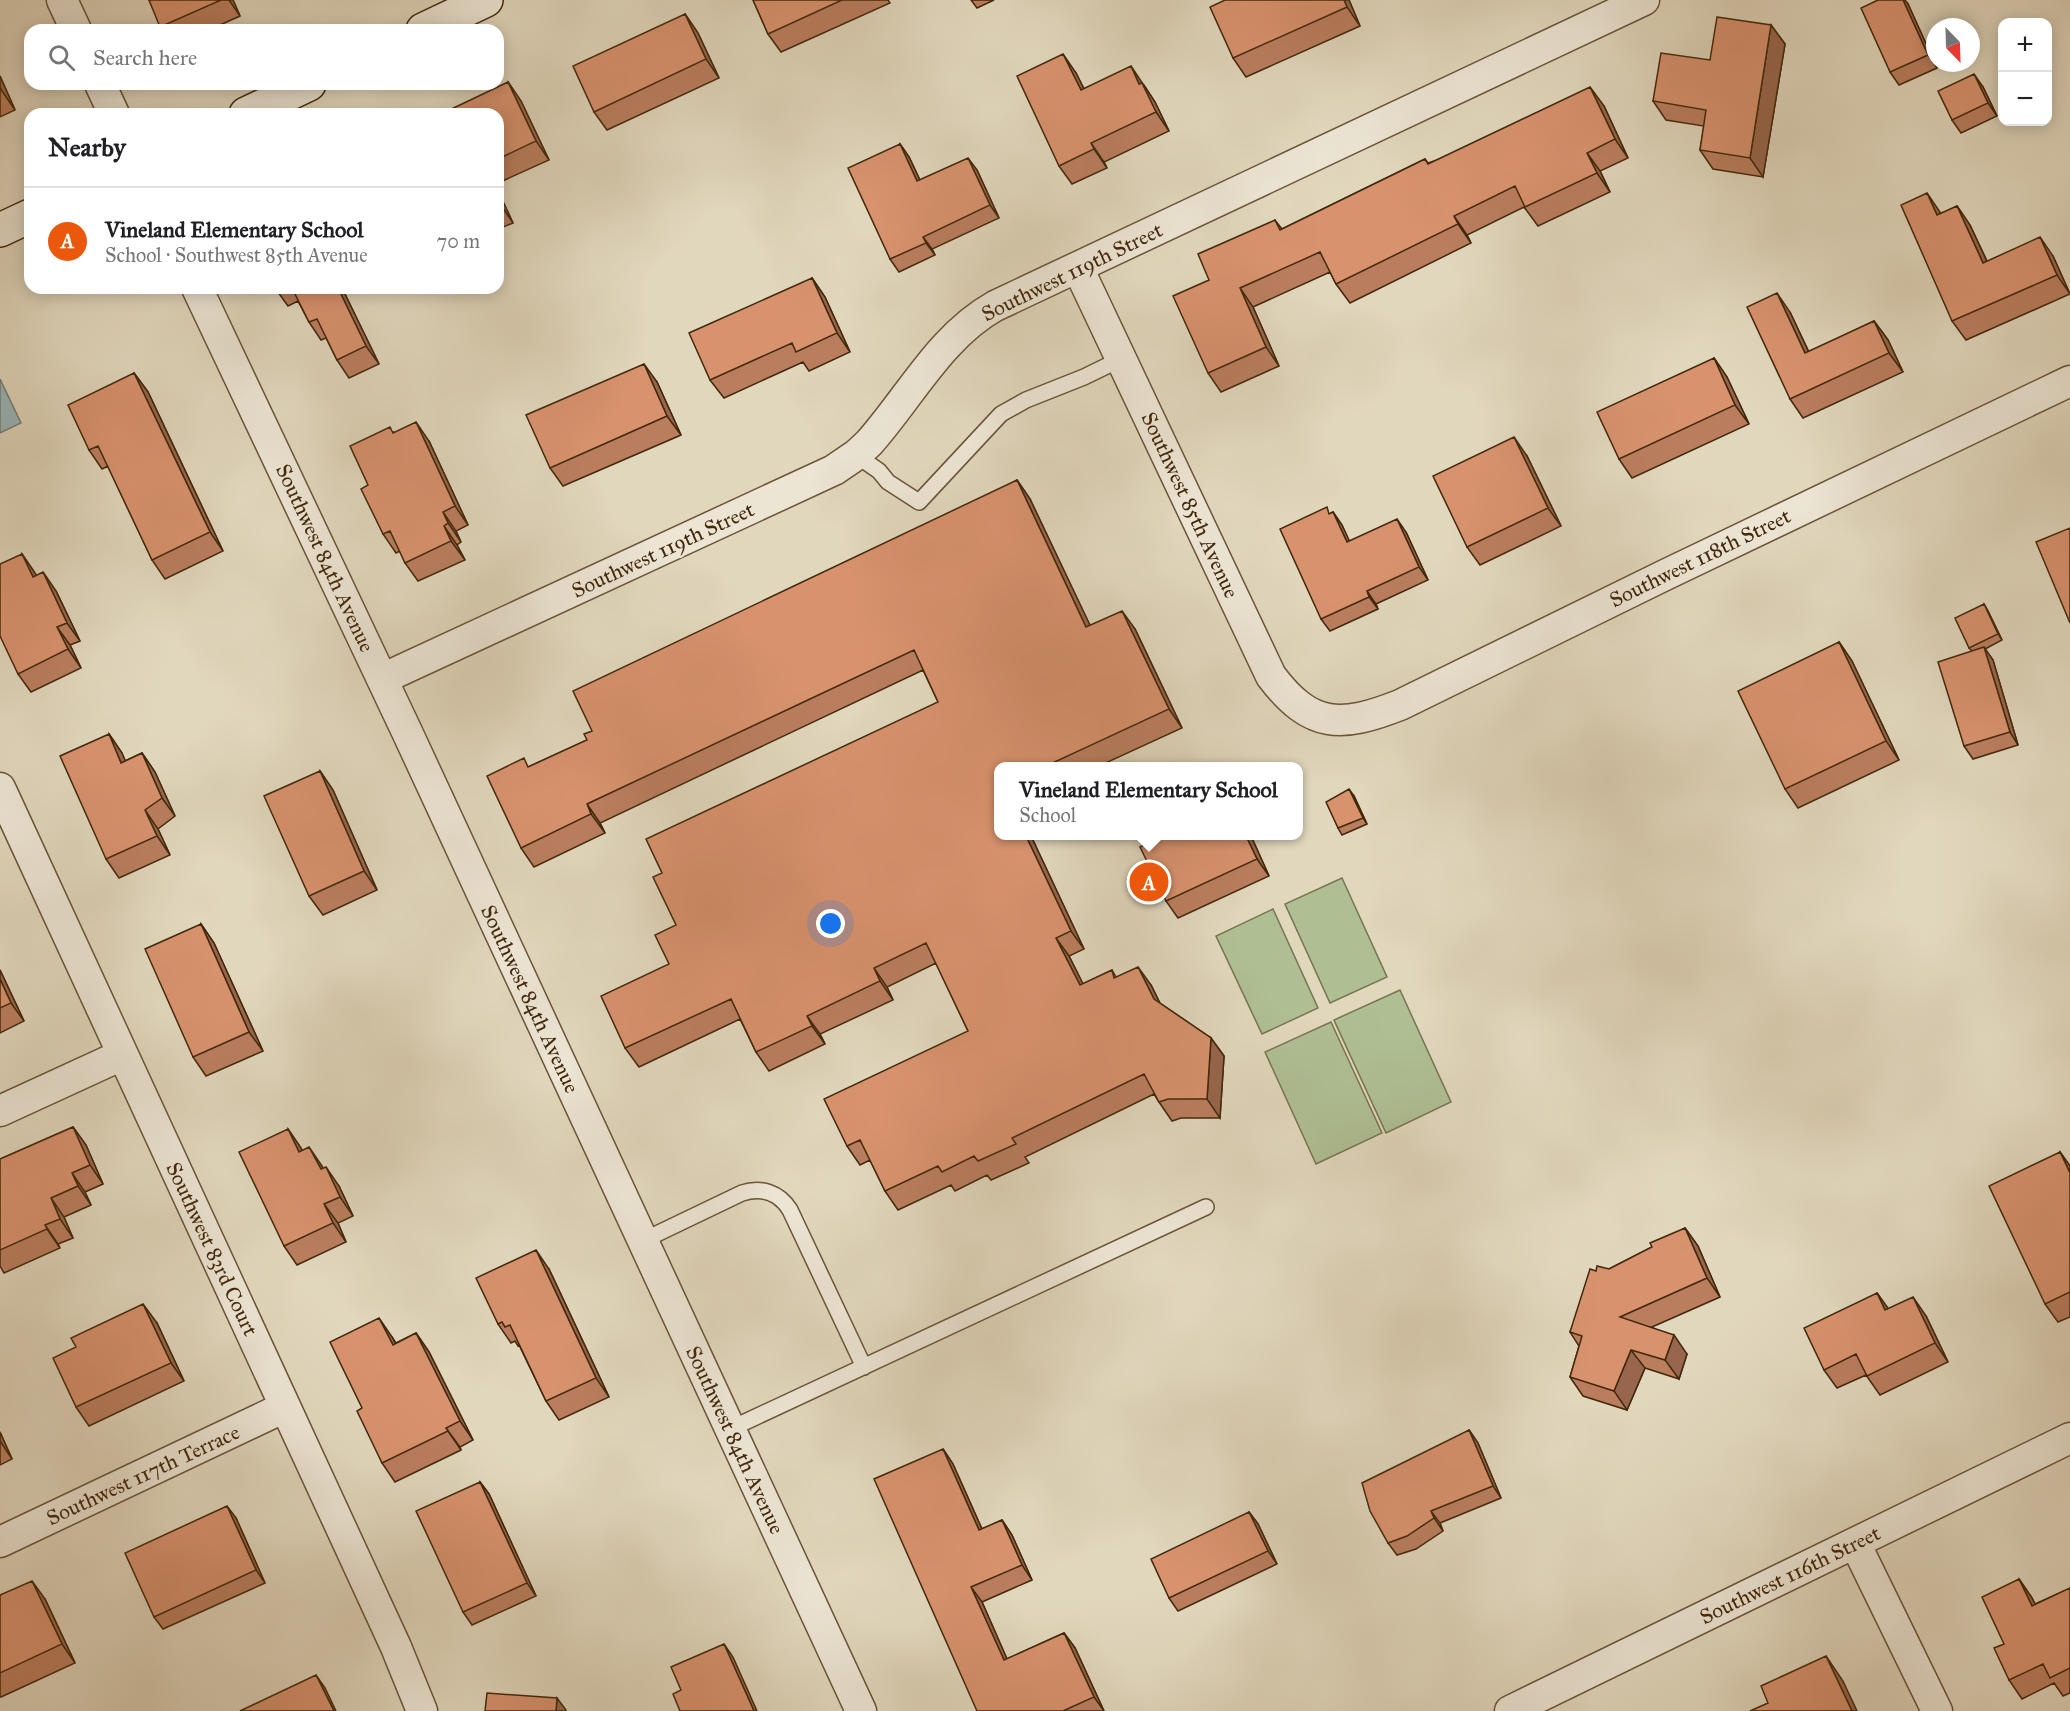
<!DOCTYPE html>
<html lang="en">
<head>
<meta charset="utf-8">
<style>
	:root { --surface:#fff; --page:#f6f6f6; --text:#202124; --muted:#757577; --line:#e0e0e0; --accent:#ea580c }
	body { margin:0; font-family:"IM FELL Great Primer",serif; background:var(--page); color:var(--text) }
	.controls { position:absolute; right:18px; top:18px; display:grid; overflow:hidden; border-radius:12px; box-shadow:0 3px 15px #0003 }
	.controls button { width:54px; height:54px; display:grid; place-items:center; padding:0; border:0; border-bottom:2px solid var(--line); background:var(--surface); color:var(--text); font:30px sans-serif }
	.compass { position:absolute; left:1926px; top:18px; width:54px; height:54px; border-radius:50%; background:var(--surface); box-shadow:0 3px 15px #0003; rotate:157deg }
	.you { position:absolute; left:831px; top:924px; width:21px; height:21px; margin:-15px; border:4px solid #fff; border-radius:50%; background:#1a73e8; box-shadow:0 0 0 9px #1a73e833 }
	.badge { display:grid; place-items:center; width:39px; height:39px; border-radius:50%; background:var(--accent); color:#fff; font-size:20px; font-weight:700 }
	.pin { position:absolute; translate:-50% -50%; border:3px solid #fff; box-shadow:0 2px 6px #0006 }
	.popup { position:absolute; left:994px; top:762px; width:309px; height:78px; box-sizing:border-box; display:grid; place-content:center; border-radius:12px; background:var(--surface); filter:drop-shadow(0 2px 4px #0005); font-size:20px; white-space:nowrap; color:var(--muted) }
	.popup b { font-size:22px; color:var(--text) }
	.popup::after { content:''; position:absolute; left:50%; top:100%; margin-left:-12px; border:12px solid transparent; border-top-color:var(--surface) }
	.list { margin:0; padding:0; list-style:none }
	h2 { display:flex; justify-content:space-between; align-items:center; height:78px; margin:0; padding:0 24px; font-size:26px }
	h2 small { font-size:20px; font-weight:400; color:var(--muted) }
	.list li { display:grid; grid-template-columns:39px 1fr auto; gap:18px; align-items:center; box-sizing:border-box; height:108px; padding:0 24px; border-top:2px solid var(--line) }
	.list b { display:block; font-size:22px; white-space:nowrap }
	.list p { margin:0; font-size:20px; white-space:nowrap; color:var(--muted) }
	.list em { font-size:20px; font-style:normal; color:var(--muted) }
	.icon { flex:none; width:33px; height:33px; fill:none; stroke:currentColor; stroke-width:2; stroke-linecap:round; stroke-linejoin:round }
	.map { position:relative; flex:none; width:2070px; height:1711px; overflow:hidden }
	.search { position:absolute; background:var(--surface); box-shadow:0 3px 15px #0003; left:24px; top:24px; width:480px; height:66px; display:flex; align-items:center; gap:15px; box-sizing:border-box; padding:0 21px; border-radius:18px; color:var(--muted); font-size:22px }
	.panel { position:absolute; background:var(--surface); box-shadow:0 3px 15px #0003; left:24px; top:108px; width:480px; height:186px; border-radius:18px }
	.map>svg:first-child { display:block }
</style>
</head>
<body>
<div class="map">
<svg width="2070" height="1711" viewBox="0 0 2070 1711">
	<rect width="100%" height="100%" fill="#e1d7bd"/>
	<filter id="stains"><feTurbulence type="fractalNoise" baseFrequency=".00333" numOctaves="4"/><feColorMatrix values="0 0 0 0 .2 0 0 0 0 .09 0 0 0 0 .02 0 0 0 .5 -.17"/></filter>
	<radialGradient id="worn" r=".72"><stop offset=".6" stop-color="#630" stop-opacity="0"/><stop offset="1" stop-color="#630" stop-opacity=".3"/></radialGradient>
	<path fill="#afbf94" stroke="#787450" stroke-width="1.5" d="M1342,878L1387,977L1330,1003L1285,904Z
		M1273,909L1318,1008L1262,1034L1216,936Z
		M1400,990L1451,1102L1386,1133L1334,1020Z
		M1331,1022L1382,1133L1316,1164L1265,1052Z"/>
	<path fill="#99b7bb" stroke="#767e75" stroke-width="1.5" d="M0,379L21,423L0,433Z"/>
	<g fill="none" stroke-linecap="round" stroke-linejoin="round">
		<defs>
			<path id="lane" d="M856,455L879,471L888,482L919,502L1001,414L1026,400L1084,377L1121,359
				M642,1241L742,1193C761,1187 779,1192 790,1210L864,1367
				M730,1429L1206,1207"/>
			<path id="street" d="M62,0L76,30
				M100,84L114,114
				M1078,268L1271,676C1311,729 1341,728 1400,705L1665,575L2070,381
				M197,288L408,734L861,1711
				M382,679L834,470L856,455L869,443C910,397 940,337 995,306L1644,0
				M0,788L396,1647L422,1711
				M0,1111L122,1055
				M0,1542L285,1407
				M1855,1543L1937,1711
				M1510,1711L2070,1438"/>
			<path id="secondary" d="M423,30L486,0
				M246,114L309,84
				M0,230L30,216"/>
		</defs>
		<use href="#lane" stroke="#6a5438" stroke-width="18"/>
		<use href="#street" stroke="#6a5438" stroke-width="33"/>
		<use href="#secondary" stroke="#42280b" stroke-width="36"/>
		<use href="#lane" stroke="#ece5d4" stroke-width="15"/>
		<use href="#street" stroke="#ece5d4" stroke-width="30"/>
		<use href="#secondary" stroke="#ece5d4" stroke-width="33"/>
	</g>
	<path fill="#ba7e5f" stroke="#42280b" stroke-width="1.5" d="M149,0H233L240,16L209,30H163Z
		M753,0H888L890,3L781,52L768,34Z
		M971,0H994L977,8Z
		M1225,0H1349L1360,26L1246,77L1233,58Z
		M1908,4L1937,68L1899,85L1890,72Z
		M685,14L698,33L719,78L607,130L594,112Z
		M1771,25L1785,44L1763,177L1713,169L1700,150L1704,126L1666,120L1653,101L1710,60Z
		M1076,73L1084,89L1144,85L1155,102L1169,131L1104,162L1107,168L1072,184L1059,166Z
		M0,76L15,110L0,117Z
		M508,82L521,101L549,160L498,183V114Z
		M1983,87L1997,116L1961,133L1952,120Z
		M1604,106L1628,158L1600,171L1610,192L1538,226L1524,207L1467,235L1471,243L1350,303L1336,284L1330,272L1253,307L1279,366L1221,392L1208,373L1209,280L1275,220L1282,229L1425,159L1428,163Z
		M900,144L909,157L920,180L977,170L999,218L932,249L935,255L899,272L890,259Z
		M498,191L513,223L498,229Z
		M1957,206L1970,225L1987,261L2053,256L2070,294L1966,340L1952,321L1940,212L1941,214Z
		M812,278L825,297L850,352L809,371L803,362L724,398L710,380Z
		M275,288H342L379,364L349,378L337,360L326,338L321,340L309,322L298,301L288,306Z
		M1790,312L1809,352L1874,321L1888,340L1903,372L1803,418L1790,399Z
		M1714,358L1727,377L1749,424L1632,478L1619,459Z
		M134,373L148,392L223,551L165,579L152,560L108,466L102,469L89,450Z
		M657,382L681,435L563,486L550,468Z
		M394,432L429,441L468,525L456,531L461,542L457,545L465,560L418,581L405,563L400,551L396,553L383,534L368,485Z
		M1527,456L1561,526L1480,565L1467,547Z
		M1017,480L1030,499L1090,626L1135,629L1182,728L1099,766H999V836H1031L1084,949L1069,956L1083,984L1112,970L1116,977L1151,985L1160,1003L1211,1038L1224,1056L1220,1118H1181L1172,1121L1159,1102L1154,1094L1025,1157L1029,1163L991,1180L987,1175L955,1191L951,1185L898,1210L885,1191L870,1160L860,1165L847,1146L968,1031L936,963L887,987L893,1000L820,1034L825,1044L769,1071L756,1052L740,1019L639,1067L625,1048L669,964L676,925L662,873L938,702L923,670L600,823L605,833L534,867L521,848L530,766L587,740L592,731Z
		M1333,512L1342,525L1349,541L1406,532L1428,580L1376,604L1378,609L1330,631L1321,619L1331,513Z
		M22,554L36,575L56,591L80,641L70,645L81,668L31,692L18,674Z
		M1984,604L1988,611L2002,640L1985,649L1993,660L2018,745L1973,759L1964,746L1972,651L1969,648Z
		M1839,642L1852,661L1899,760L1798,808L1785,789Z
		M109,734L122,753L125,761L142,753L155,772L175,816L158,829L170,855L119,878L106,859Z
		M320,771L333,790L377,890L323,915L309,896Z
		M1354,796L1367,824L1342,835L1338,828Z
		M1251,836L1269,876L1178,918L1166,901Z
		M201,924L214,943L263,1051L206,1076L193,1057Z
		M0,970L24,1021L0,1033Z
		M73,1127L86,1145L103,1184L85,1192L91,1205L64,1217L73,1238L58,1244L60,1248L4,1273L0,1266V1159Z
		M288,1129L302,1150L323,1168L339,1186L353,1216L338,1223L346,1242L297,1265L284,1246Z
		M2060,1152L2070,1166V1317L2058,1322L2045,1304Z
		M1685,1228L1698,1246L1720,1297L1652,1327L1687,1354L1679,1379L1645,1368L1627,1410L1583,1396L1570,1377L1579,1346L1570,1332L1596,1271L1609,1269L1652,1247Z
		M549,1269L609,1397L559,1420L546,1401L519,1345L518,1346L515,1341L511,1343L498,1324Z
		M1877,1293L1888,1309L1926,1316L1948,1362L1880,1395L1866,1375L1837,1388L1824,1370Z
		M157,1323L184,1381L89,1426L76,1407Z
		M416,1333L429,1352L473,1440L460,1447L461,1450L395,1482L382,1463L362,1408L392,1337L396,1343Z
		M1469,1430L1478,1443L1501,1498L1440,1523L1443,1531L1416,1549L1397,1555L1388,1543Z
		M0,1432L12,1459L0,1465Z
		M943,1449L953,1464L982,1529L1002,1520L1012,1535L1032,1580L982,1602L1007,1659L1064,1633L1075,1648L1104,1711H977Z
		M480,1482L489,1494L536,1596L472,1625L463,1612Z
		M1249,1512L1258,1524L1277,1564L1178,1611L1169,1598Z
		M236,1518L265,1583L163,1629L154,1617Z
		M2019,1579L2032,1598L2035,1604L2070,1588V1693L2063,1696L2054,1683L2022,1699L2009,1680L2004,1644Z
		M0,1595L45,1599L75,1663L1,1697L0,1696Z"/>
	<path fill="#97664d" stroke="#42280b" stroke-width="1.5" d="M229,0H233L240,16Z
		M1344,0H1349L1360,26L1347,7Z
		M1903,0H1905L1908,4L1937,68L1928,55Z
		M685,14L698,33L719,78L706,59Z
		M1771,25L1785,44L1763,177L1750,158Z
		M1063,54L1076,73L1094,109L1081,90Z
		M1131,66L1155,102L1169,131L1156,112L1139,84Z
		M1974,74L1983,87L1997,116L1988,103Z
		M0,76L15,110L2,91L0,87Z
		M508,82L521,101L549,160L536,141Z
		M1590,87L1604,106L1628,158L1615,139Z
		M1091,143L1104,162L1107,168L1094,149Z
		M900,144L909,157L926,193L917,181Z
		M1587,153L1600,171L1610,192L1597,173Z
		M968,158L977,170L999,218L990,205Z
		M498,191L513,223L500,204L498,200Z
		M1927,193L1940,212L1950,234L1937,215Z
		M1957,206L1970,225L1996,281L1983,263Z
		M1454,216L1467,235L1471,243L1458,224Z
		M923,237L932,249L935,255L926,243Z
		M2040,237L2053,256L2070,294L2057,275Z
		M812,278L825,297L850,352L837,333Z
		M338,288H342L379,364L366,346Z
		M1240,288L1253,307L1279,366L1266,347Z
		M1777,293L1790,312L1818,372L1805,353Z
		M1874,321L1888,340L1903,372L1889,353Z
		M1714,358L1727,377L1749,424L1735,405Z
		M644,364L657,382L681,435L667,416Z
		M134,373L148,392L223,551L210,532Z
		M416,422L429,441L468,525L455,506Z
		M1514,437L1527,456L1561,526L1548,508Z
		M1017,480L1030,499L1100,646L1086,627Z
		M443,512L456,531L461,542L448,523Z
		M1333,512L1342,525L1356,555L1347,542Z
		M1397,519L1406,532L1428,580L1419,567Z
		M444,526L457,545L465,560L451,541Z
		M22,554L35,573L46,595L33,577Z
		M43,572L56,591L80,641L67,623Z
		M1367,591L1376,604L1378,609L1369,597Z
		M1984,604L1988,611L2002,640L1998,634Z
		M1122,611L1135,629L1182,728L1169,709Z
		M57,627L70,645L81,668L68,649Z
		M1839,642L1852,661L1899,760L1886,741Z
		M1984,647L1993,660L2018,745L2010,732Z
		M109,734L122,753L134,781L121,763Z
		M142,753L155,772L175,816L162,798Z
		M320,771L333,790L377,890L364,871Z
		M1349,789L1354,796L1367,824L1363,818Z
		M587,804L600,823L605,833L591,814Z
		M145,810L158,829L170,855L157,836Z
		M1026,836H1031L1084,949L1071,931Z
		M1246,836H1251L1269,876L1257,859Z
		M201,924L214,943L263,1051L249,1032Z
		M1056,938L1069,956L1093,1004L1080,985Z
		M1138,967L1151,985L1167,1018L1154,999Z
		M874,968L887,987L893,1000L880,981Z
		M0,970L24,1021L11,1003L0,979Z
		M807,1016L820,1034L825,1044L812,1026Z
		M1211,1038L1224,1056L1220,1118L1207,1099Z
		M73,1127L86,1145L103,1184L90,1165Z
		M288,1129L301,1148L312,1171L299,1152Z
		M309,1147L322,1166L334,1188L321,1169Z
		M2060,1152L2070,1166V1173Z
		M326,1167L339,1186L353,1216L340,1197Z
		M72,1173L85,1192L91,1205L78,1186Z
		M51,1198L64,1217L73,1238L60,1219Z
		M324,1204L338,1223L346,1242L333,1223Z
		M45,1225L58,1244L60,1248L47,1229Z
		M1685,1228L1698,1246L1720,1297L1707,1278Z
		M536,1250L549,1269L609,1397L596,1378Z
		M1877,1293L1890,1311L1885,1310Z
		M1913,1297L1926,1316L1948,1362L1935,1343Z
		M143,1304L157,1323L184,1381L171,1363Z
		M379,1318L392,1337L406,1363L393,1345Z
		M416,1333L429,1352L473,1440L460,1421Z
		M1674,1335L1687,1354L1679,1379L1665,1360Z
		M1631,1350L1645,1368L1627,1410L1614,1391Z
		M446,1428L460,1447L461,1450L448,1431Z
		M1469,1430L1478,1443L1501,1498L1493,1486Z
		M0,1432L12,1459L0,1441Z
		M943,1449L953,1464L989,1545L979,1530Z
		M480,1482L489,1494L536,1596L527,1583Z
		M227,1506L236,1518L265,1583L256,1570Z
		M1431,1511L1440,1523L1443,1531L1434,1518Z
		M1249,1512L1258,1524L1277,1564L1268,1551Z
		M1002,1520L1012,1535L1032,1580L1022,1565Z
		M2019,1579L2032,1598L2045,1625L2032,1606Z
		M32,1581L45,1599L75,1663L62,1644Z
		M971,1587L982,1602L1014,1675L1004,1660Z
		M1064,1633L1075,1648L1104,1711L1094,1697Z
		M724,1644L733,1657L757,1711H754Z
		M1826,1656L1843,1681L1857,1711H1852Z
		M316,1675L325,1688L336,1711H334Z
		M557,1698L566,1710V1711H556Z"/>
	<path fill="#d8926e" stroke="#42280b" stroke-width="1.5" d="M149,0H221L160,27Z
		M753,0H842L768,34Z
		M1225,0H1344L1347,7L1233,58L1210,7Z
		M1878,0H1903L1928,55L1890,72L1861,8Z
		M685,14L706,59L594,112L573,66Z
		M1717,17L1771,25L1750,158L1700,150L1706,110L1653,101L1661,53L1710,60Z
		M1063,54L1081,90L1131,66L1139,84L1142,83L1156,112L1091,143L1094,149L1059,166L1017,76Z
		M1974,74L1988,103L1952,120L1938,91Z
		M508,82L536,141L498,159V114H441Z
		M1590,87L1615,139L1587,153L1597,173L1525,207L1515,186L1454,216L1458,224L1336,284L1320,252L1240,288L1266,347L1208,373L1173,296L1209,280L1198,254L1275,220L1280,230L1425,159L1428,164Z
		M900,144L917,181L968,158L990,205L923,237L926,243L890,259L848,168Z
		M1927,193L1937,215L1957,206L1983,263L2040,237L2057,275L1952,321L1901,205Z
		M812,278L837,333L796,352L792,343L710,380L689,333Z
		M292,288H338L366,346L337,360L317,319L309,322Z
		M1777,293L1805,353L1874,321L1889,353L1790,399L1747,307Z
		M1714,358L1735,405L1619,459L1597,412Z
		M644,364L667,416L550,468L526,415Z
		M134,373L210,532L152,560L98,446L89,450L68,405Z
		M416,422L455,506L443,512L448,523L444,526L451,541L405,563L390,531L383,534L361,489L368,485L350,446L390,427L393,433Z
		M1514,437L1548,508L1467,547L1433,476Z
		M1017,480L1086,627L1122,611L1169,709L1046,766H999V836H1026L1071,931L1056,938L1080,985L1112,970L1114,978L1138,967L1154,999L1211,1038L1207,1099H1168L1159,1102L1144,1074L1012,1138L1016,1144L978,1161L974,1156L942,1172L938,1166L885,1191L860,1140L847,1146L824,1099L968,1031L926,943L874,968L880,981L807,1016L812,1026L756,1052L731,999L625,1048L601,996L669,964L655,935L676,925L653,877L662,873L646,839L938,702L914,650L587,804L591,814L521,848L487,776L524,758L528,767L587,740L584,734L592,731L573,691Z
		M1327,507L1329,514L1333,512L1347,542L1397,519L1419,567L1367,591L1369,597L1321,619L1280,529Z
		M2070,528V623L2036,542Z
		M22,554L33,577L43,572L67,623L57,627L68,649L18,674L0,636V564Z
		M1984,604L1998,634L1969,648L1955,618Z
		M1839,642L1886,741L1785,789L1738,691Z
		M1984,647L2010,732L1964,746L1938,662Z
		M109,734L121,763L142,753L162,798L145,810L157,836L106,859L60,756Z
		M320,771L364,871L309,896L264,796Z
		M1349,789L1363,818L1338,828L1326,802Z
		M1162,836H1246L1257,859L1166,901L1140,847L1163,837Z
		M201,924L249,1032L193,1057L145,949Z
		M0,979L11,1003L0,1008Z
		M73,1127L90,1165L72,1173L78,1186L51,1198L60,1219L45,1225L47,1229L0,1250V1159Z
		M288,1129L299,1152L309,1147L321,1169L326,1167L340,1197L324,1204L333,1223L284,1246L239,1152Z
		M2060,1152L2070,1173V1292L2045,1304L1989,1186Z
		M1685,1228L1707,1278L1620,1317L1674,1335L1665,1360L1631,1350L1614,1391L1570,1377L1582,1336L1570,1332L1590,1269L1596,1271L1597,1266L1609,1269L1652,1247L1650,1243Z
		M536,1250L596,1378L546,1401L510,1325L505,1327L502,1322L498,1324L476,1278Z
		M1877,1293L1885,1310L1913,1297L1935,1343L1867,1376L1856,1354L1824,1370L1804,1328Z
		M143,1304L171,1363L76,1407L53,1358L76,1347L71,1338Z
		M379,1318L393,1345L416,1333L460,1421L446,1428L448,1431L382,1463L357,1411L362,1408L330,1342Z
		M1469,1430L1493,1486L1431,1511L1434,1518L1407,1536L1388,1543L1370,1511L1362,1483Z
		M943,1449L979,1530L1002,1520L1022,1565L971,1587L1004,1660L1064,1633L1094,1697L1063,1711H977L874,1479Z
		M480,1482L527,1583L463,1612L416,1511Z
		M227,1506L256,1570L154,1617L125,1553Z
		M1249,1512L1268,1551L1169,1598L1151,1559Z
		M2019,1579L2032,1606L2070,1588V1668L2050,1678L2043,1664L2009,1680L1994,1648L2004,1644L1982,1597Z
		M32,1581L62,1644L0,1673V1595Z
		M724,1644L754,1711H680L673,1694L681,1690L671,1667Z
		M1826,1656L1852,1711H1750L1768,1703L1761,1686Z
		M316,1675L334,1711H240Z
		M487,1693L557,1698L556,1711H485Z"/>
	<g text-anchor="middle" stroke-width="4.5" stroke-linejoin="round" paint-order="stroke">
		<g font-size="21" fill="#42280b" stroke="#ece5d4">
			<text transform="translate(1072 272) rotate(-26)" y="7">Southwest 119th Street</text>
			<text transform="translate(1190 505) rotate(65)" y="7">Southwest 85th Avenue</text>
			<text transform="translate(663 550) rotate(-25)" y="7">Southwest 119th Street</text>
			<text transform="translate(325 558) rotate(65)" y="7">Southwest 84th Avenue</text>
			<text transform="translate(1700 558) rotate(-26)" y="7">Southwest 118th Street</text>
			<text transform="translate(530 999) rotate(65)" y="7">Southwest 84th Avenue</text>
			<text transform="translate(212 1249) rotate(65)" y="7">Southwest 83rd Court</text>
			<text transform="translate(735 1440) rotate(65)" y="7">Southwest 84th Avenue</text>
			<text transform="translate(143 1475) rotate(-25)" y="7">Southwest 117th Terrace</text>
			<text transform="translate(1790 1575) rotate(-26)" y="7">Southwest 116th Street</text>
		</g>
	</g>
	<rect width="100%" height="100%" filter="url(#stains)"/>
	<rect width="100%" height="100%" fill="url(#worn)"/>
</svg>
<div class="controls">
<button>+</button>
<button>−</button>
</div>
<svg class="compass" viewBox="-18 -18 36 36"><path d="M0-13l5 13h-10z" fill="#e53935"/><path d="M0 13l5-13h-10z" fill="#757577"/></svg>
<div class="you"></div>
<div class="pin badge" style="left:1149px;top:882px">A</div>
<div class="popup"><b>Vineland Elementary School</b>School</div>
<div class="search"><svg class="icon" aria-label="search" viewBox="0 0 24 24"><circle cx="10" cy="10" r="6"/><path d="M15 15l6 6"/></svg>Search here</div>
<section class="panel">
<h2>Nearby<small></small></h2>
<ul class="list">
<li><span class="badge">A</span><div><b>Vineland Elementary School</b><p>School · Southwest 85th Avenue</p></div><em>70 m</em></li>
</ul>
</section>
</div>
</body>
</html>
